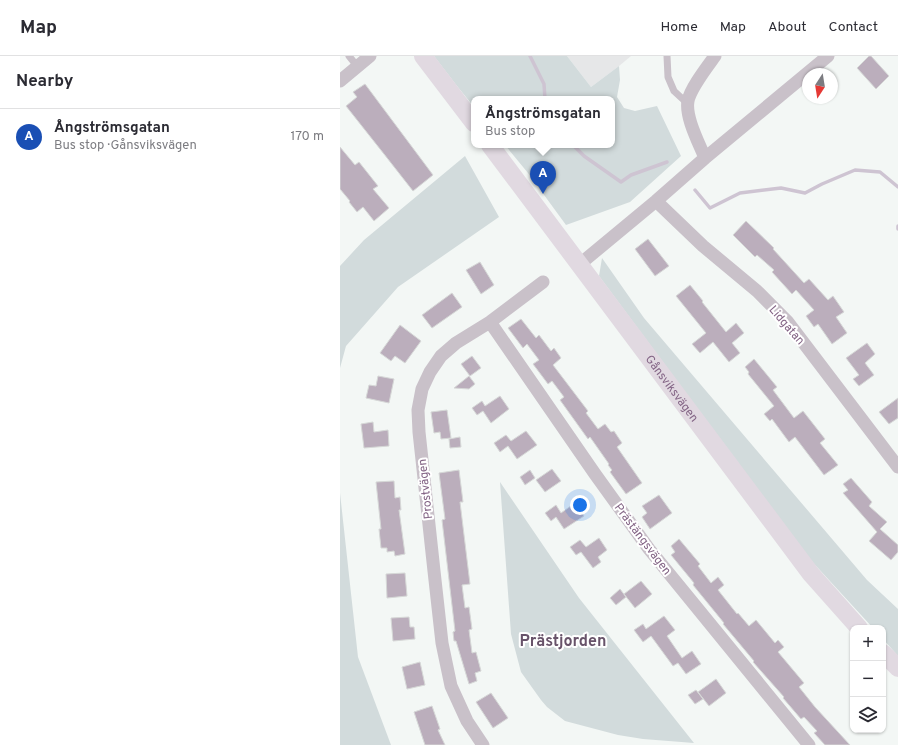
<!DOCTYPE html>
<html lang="en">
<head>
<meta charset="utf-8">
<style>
	:root { --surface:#fff; --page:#f7f7f7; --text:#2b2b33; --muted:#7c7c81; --line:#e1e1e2; --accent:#2563eb }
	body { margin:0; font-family:Overpass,sans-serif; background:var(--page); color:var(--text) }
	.controls { position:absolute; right:12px; bottom:12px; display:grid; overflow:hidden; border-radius:8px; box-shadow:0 1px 3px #0004 }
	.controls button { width:36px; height:36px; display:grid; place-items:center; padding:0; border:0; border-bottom:1px solid var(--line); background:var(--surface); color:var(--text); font:20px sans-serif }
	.compass { position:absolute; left:462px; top:12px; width:36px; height:36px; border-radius:50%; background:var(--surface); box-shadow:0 1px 3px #0004; rotate:192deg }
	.you { position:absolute; left:240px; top:449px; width:14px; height:14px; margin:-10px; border:3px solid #fff; border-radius:50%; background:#1a73e8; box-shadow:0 0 0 6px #1a73e833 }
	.badge { display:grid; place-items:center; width:26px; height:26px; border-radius:50%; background:var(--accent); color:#fff; font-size:13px; font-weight:700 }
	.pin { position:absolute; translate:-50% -33px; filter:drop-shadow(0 1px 2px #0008) }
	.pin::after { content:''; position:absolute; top:21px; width:14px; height:12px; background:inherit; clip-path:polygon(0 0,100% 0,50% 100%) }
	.popup { position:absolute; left:131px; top:40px; width:144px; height:52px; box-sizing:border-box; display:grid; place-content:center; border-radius:8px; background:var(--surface); filter:drop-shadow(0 1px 3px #0005); font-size:13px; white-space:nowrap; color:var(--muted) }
	.popup b { font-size:15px; color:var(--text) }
	.popup::after { content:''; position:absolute; left:50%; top:100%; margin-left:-8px; border:8px solid transparent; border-top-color:var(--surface) }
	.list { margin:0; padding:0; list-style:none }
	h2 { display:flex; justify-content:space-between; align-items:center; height:52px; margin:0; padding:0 16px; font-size:17px }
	h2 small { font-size:13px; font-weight:400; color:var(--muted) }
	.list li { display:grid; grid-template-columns:26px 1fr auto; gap:12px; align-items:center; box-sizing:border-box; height:56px; padding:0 16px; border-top:1px solid var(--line) }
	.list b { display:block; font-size:15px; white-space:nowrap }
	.list p { margin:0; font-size:13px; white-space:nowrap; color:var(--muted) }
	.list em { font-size:13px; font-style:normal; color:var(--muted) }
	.icon { flex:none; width:22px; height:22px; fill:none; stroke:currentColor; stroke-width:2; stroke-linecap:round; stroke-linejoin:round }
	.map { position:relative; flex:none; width:558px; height:689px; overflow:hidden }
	header { display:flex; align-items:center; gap:24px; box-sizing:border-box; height:56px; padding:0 20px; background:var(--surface); border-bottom:1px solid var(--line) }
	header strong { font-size:19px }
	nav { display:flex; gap:22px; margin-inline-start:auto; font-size:14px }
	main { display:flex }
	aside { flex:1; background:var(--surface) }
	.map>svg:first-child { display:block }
</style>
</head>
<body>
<header>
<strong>Map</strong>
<nav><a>Home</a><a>Map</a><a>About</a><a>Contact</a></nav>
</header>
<main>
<aside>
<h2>Nearby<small></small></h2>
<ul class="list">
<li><span class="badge" style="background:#1a4fb4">A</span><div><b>Ångströmsgatan</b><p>Bus stop · Gånsviksvägen</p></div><em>170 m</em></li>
</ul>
</aside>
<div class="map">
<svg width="558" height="689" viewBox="0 0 558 689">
	<rect width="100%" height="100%" fill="#f3f7f5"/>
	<path fill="#e6e7e8" d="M227,0H291L279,10L251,31Z"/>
	<path fill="#d2dbdc" d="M94,0H227L251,31L279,10L280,24L277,41L284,52L295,55L317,50L341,100L290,146L226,169L188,117L165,89H272V43H134V51L117,30Z
		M125,100L159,161L58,231L6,290L0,312V210L24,184Z
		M262,202L304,262L527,524L558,553V600L543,583V572H533L466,499L259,220Z
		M160,426L239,542L354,687L303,683L278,679L225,665L207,651L201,644L181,616L171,578Z
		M0,437L18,601L51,689H0Z"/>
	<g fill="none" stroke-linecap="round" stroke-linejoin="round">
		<path stroke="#cec4d2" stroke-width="3.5" d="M190,0L204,28L205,43
			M233,89L244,100L281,126L291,119L327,106
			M355,134L370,152L400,137L441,132L465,137L482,128L515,114L540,116L558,131
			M558,170V173"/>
	</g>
	<path fill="#bbaebc" stroke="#d6d8d7" d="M529,0H531L549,20L536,33L517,12Z
		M25,28L93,119L73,135L44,98L6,50L17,41L13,36Z
		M0,91L15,109L19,106L38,130L33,133L49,152L34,165L23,151L17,156L9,146L10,145L0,133Z
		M406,165L434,192L433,193L464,227L469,223L488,244L493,240L504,256L496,261L507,277L492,288L478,268L474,271L466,260L474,254L456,234L452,238L432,216L434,214L417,199L415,201L393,179Z
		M308,183L329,210L315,220L295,193Z
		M140,206L154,229L141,238L126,214Z
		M350,229L363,245L362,246L386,276L396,267L404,277L392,287L400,297L389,306L373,286L360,297L352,288L366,277L336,240Z
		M112,237L122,251L92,272L82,259Z
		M181,263L196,282L199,279L211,295L214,292L221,302L213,309L248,355L246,357L258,373L265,368L271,376L274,375L282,387L277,391L302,427L286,438L270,416L272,414L268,409L269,408L250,381L248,383L220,344L224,341L212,325L208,328L193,308L199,304L187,288L183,292L168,272Z
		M60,269L81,285L65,307L55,300L51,305L40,297Z
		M527,287L535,298L525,307L534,319L519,330L513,323L519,319L506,302Z
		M132,300L141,312L130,320L121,308Z
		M414,303L437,331L433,334L454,362L463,355L485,383L480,387L498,409L484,419L455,381L449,386L432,363L430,365L424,358L434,350L408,318L409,316L405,311Z
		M38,320L54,323L49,347L26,342L29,329L36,330Z
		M129,320L135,328L129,333L114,332Z
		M160,340L169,353L151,367L143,355L137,359L132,352L142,345L145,350Z
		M558,342V362L549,368L539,356Z
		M107,354L111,382L101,383L100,376L94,377L91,356Z
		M33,366L34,376L48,374L49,390L24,392L21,368Z
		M186,375L197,389L177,403L168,390L160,396L154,387L166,379L171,385Z
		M120,381L121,391L110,392L109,383Z
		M212,413L221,425L205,436L196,424Z
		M119,414L123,446H120L130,528L122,529L125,552L129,551L132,573L129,574L132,597L136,596L141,615L135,617L137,625L129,628L116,585H114L113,576L115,575L102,464L105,463L99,417Z
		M190,414L195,422L185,429L180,421Z
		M511,422L532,446L529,450L547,466L540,473L558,489V496L551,504L529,485L537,476L503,437L508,434L503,428Z
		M54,425L55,442L60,441L61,454H59L65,498L55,500L54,495L47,496V492H41L39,473H41L36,426Z
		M319,439L332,457L310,473L302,461L307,457L302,450Z
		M235,447L244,460L224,473L216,461L211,465L205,457L216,449L221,457Z
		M259,482L267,494L258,501L261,506L253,512L241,496L236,499L230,491L240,484L246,491Z
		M339,483L360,508L358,510L371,527L378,521L384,529L378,534L397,558L398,557L409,570L416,564L435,587L438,584L444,591L438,596L464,627L459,631L475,651L510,689H485L474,677L477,675L464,661L461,663L443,642L444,641L413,606L414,605L383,568L384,567L353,529L354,527L331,499L335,496L331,490Z
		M65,517L67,540L47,542L46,518Z
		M301,525L312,538L295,552L284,538Z
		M280,533L286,541L276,549L270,542Z
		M324,560L335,574L327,580L342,602L352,595L361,608L346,618L338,607L333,610L311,580L303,586L294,574L303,568L306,573Z
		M69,561L70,571H74L75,583L53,585L51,562Z
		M80,606L85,629L67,633L62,611Z
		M376,623L386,637L369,650L358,636Z
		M356,634L363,643L355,648L348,639Z
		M151,637L168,662L153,672L136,646Z
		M92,650L100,673L98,674L105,689H85L74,656Z"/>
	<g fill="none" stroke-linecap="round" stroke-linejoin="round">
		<path stroke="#c9c1c9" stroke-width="7" d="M9,0L17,10
			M327,0L328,21L334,35L347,47"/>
		<path stroke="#c9c1c9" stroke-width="13" d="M0,25L30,0
			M365,102C359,87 345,61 348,45C350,33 367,11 375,0
			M316,145L363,190L417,235L447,265L558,411
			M240,208L316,145L365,102L488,0
			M150,266L255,418L309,493L469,689
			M143,689L127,665L111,630L102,587L94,515L79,376L78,354L82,333L90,316L101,300L116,287L150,266L203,226"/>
		<g stroke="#e1d9e1" stroke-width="18">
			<path d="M83,0L134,67"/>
			<path id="s1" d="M150,89L471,518L519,572"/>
			<path d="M543,597L558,612"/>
		</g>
	</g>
	<g text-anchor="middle" stroke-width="4" stroke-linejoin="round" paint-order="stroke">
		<g font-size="12" fill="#836485" stroke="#fff">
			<text transform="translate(447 269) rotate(49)" y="4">Lidgatan</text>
			<text dy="4" stroke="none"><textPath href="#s1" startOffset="304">Gånsviksvägen</textPath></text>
			<text transform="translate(85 433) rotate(-96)" y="4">Prostvägen</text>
			<text transform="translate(303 483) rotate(53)" y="4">Prästängsvägen</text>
		</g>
		<g font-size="16" font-weight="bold" fill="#68536a" stroke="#fff">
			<text x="223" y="590">Prästjorden</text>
		</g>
	</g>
</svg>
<div class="controls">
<button>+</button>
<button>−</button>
<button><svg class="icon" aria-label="layers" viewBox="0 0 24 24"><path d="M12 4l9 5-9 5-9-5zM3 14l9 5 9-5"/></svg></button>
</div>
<svg class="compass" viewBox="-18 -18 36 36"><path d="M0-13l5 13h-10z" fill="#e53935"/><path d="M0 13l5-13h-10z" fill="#7c7c81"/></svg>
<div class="you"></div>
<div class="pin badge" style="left:203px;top:138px;background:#1a4fb4">A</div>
<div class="popup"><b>Ångströmsgatan</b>Bus stop</div>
</div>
</main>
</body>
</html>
